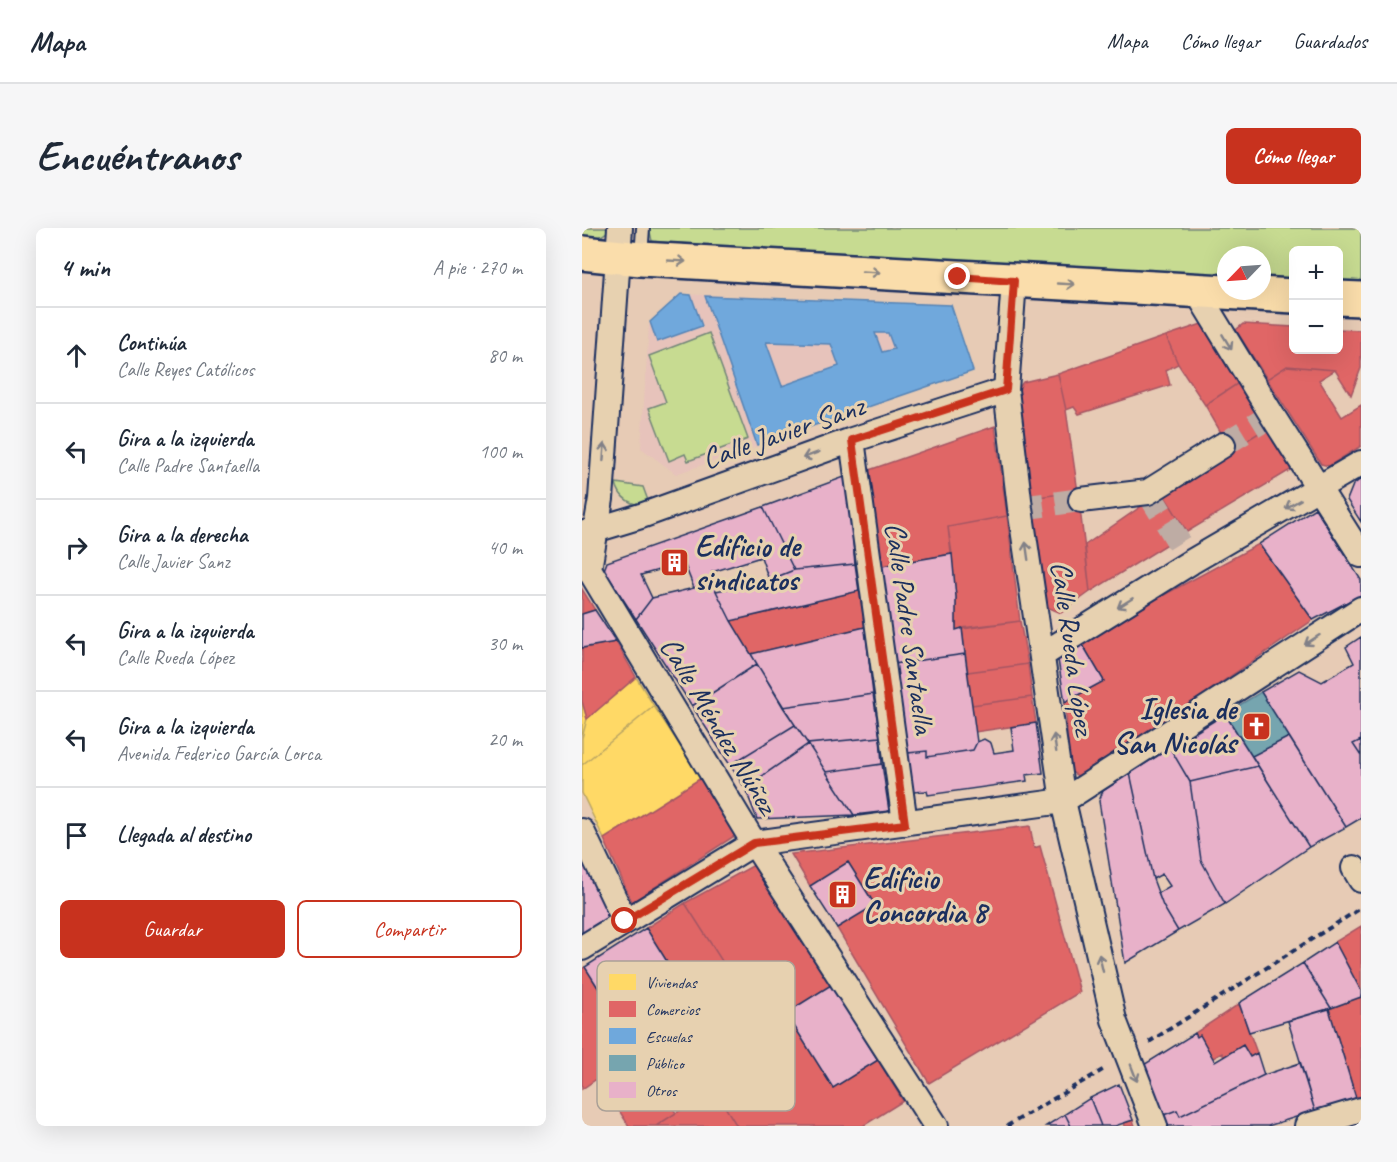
<!DOCTYPE html>
<html lang="es">
<head>
<meta charset="utf-8">
<style>
	:root { --surface:#fff; --page:#f6f6f7; --text:#1f2937; --muted:#747a83; --line:#e0e1e3; --accent:#c8321e }
	body { margin:0; font-family:Caveat,sans-serif; background:var(--page); color:var(--text) }
	.controls { position:absolute; right:18px; top:18px; display:grid; overflow:hidden; border-radius:9px; box-shadow:0 6px 24px #0002 }
	.controls button { width:54px; height:54px; display:grid; place-items:center; padding:0; border:0; border-bottom:2px solid var(--line); background:var(--surface); color:var(--text); font:30px sans-serif }
	.compass { position:absolute; left:635px; top:18px; width:54px; height:54px; border-radius:50%; background:var(--surface); box-shadow:0 6px 24px #0002; rotate:245deg }
	.stop { position:absolute; width:18px; height:18px; margin:-14px; border:4px solid #c8321e; border-radius:50%; background:#fff }
	.stop.end { background:#c8321e; border-color:#fff; box-shadow:0 2px 6px #0008 }
	.list { margin:0; padding:0; list-style:none }
	h2 { display:flex; justify-content:space-between; align-items:center; height:78px; margin:0; padding:0 24px; font-size:26px }
	h2 small { font-size:20px; font-weight:400; color:var(--muted) }
	.list li { display:grid; grid-template-columns:39px 1fr auto; gap:18px; align-items:center; box-sizing:border-box; height:96px; padding:0 24px; border-top:2px solid var(--line) }
	.list b { display:block; font-size:22px; white-space:nowrap }
	.list p { margin:0; font-size:20px; white-space:nowrap; color:var(--muted) }
	.list em { font-size:20px; font-style:normal; color:var(--muted) }
	.actions { display:flex; gap:12px; padding:18px 24px }
	.actions a { flex:1; padding:14px 0; border:2px solid var(--accent); border-radius:9px; text-align:center; font-size:21px; color:var(--accent) }
	.actions .main { background:var(--accent); color:#fff }
	.icon { flex:none; width:33px; height:33px; fill:none; stroke:currentColor; stroke-width:2; stroke-linecap:round; stroke-linejoin:round }
	.map { position:relative; flex:none; width:779px; height:898px; overflow:hidden; border-radius:9px }
	header { display:flex; align-items:center; gap:36px; box-sizing:border-box; height:84px; padding:0 30px; background:var(--surface); border-bottom:2px solid var(--line) }
	header strong { font-size:28px }
	nav { display:flex; gap:33px; margin-inline-start:auto; font-size:21px }
	.intro { display:flex; align-items:center; justify-content:space-between; box-sizing:border-box; height:144px; padding:0 36px }
	h1 { margin:0; font-size:42px }
	.button { padding:15px 27px; border-radius:9px; background:var(--accent); color:#fff; font-size:21px; font-weight:700 }
	main { display:flex; gap:36px; padding:0 36px }
	aside { flex:1; background:var(--surface); border-radius:9px; box-shadow:0 6px 24px #0002 }
	.map>svg:first-child { display:block }
</style>
</head>
<body>
<header>
<strong>Mapa</strong>
<nav><a>Mapa</a><a>Cómo llegar</a><a>Guardados</a></nav>
</header>
<div class="intro"><h1>Encuéntranos</h1><a class="button">Cómo llegar</a></div>
<main>
<aside>
<h2>4 min<small>A pie · 270 m</small></h2>
<ul class="list">
<li><svg class="icon" aria-label="ahead" viewBox="0 0 24 24"><path d="M12 20V5M6 11l6-6 6 6"/></svg><div><b>Continúa</b><p>Calle Reyes Católicos</p></div><em>80 m</em></li>
<li><svg class="icon" aria-label="left" viewBox="0 0 24 24"><path d="M17 20v-9H6M10 6l-5 5 5 5"/></svg><div><b>Gira a la izquierda</b><p>Calle Padre Santaella</p></div><em>100 m</em></li>
<li><svg class="icon" aria-label="right" viewBox="0 0 24 24"><path d="M7 20v-9h11M14 6l5 5-5 5"/></svg><div><b>Gira a la derecha</b><p>Calle Javier Sanz</p></div><em>40 m</em></li>
<li><svg class="icon" aria-label="left" viewBox="0 0 24 24"><path d="M17 20v-9H6M10 6l-5 5 5 5"/></svg><div><b>Gira a la izquierda</b><p>Calle Rueda López</p></div><em>30 m</em></li>
<li><svg class="icon" aria-label="left" viewBox="0 0 24 24"><path d="M17 20v-9H6M10 6l-5 5 5 5"/></svg><div><b>Gira a la izquierda</b><p>Avenida Federico García Lorca</p></div><em>20 m</em></li>
<li><svg class="icon" aria-label="arrive" viewBox="0 0 24 24"><path d="M6 21V4h12l-3 4 3 4H6"/></svg><div><b>Llegada al destino</b></div></li>
</ul>
<div class="actions"><a class="main">Guardar</a><a>Compartir</a></div>
</aside>
<div class="map">
<svg width="779" height="898" viewBox="0 0 779 898">
	<rect width="100%" height="100%" fill="#e7cbb5"/>
	<filter id="ink" filterUnits="userSpaceOnUse"><feTurbulence type="fractalNoise" baseFrequency=".0167" numOctaves="2"/><feDisplacementMap in="SourceGraphic" scale="12" xChannelSelector="R" yChannelSelector="G"/><feConvolveMatrix kernelMatrix="1 2 1 2 8 2 1 2 1" color-interpolation-filters="sRGB"/></filter>
	<g filter="url(#ink)">
		<path fill="#e7c3bb" d="M99,66L369,77L391,143L94,246L59,220L67,96Z"/>
		<path fill="#c7db91" stroke="#718578" stroke-width="1.5" d="M0,0H28C20,11 13,10 0,10Z
			M67,0H779V55L757,54L756,22H712L711,51L680,50V27H644V48L77,14L70,13Z
			M127,105L166,211L106,233L103,226L87,233L67,180L84,174L67,128Z
			M34,255L61,259L68,278C52,278 38,273 34,255Z"/>
		<path fill="#ffd966" stroke="#bba664" stroke-width="1.5" d="M54,449L72,478L0,537V510L5,491Z
			M0,473L5,491L0,510Z
			M72,478L119,550L22,611L0,565V537Z"/>
		<path fill="#e06666" stroke="#a55664" stroke-width="1.5" d="M620,96L658,154L623,177L596,136L584,108Z
			M661,96L712,99V122H756V101L779,102V140L769,167L753,142L705,138L685,151L654,102Z
			M584,108L596,136L584,142L588,157L497,186L492,179L484,182L476,146Z
			M705,138L753,142L737,152L760,189L779,177V218L747,238L739,236L685,151Z
			M476,146L484,182L496,264L447,270L433,166L441,154Z
			M658,154L685,200L649,222L623,177Z
			M413,198L425,288L366,299L370,326L300,338L287,242Z
			M685,200L710,241L605,304L580,264Z
			M496,264L508,364L479,385L465,379L447,270Z
			M580,264L605,304L508,364L503,317Z
			M425,288L438,393L374,402V369L366,299Z
			M677,316L731,392L499,550L488,543L483,474L522,453L498,412Z
			M0,361L13,382L0,386Z
			M277,363L283,399L169,426L149,393Z
			M438,393L446,436L386,444L380,400Z
			M34,414L54,449L5,491L0,473V420Z
			M446,436L450,469L390,477L386,444Z
			M450,469L454,495L393,504L390,477Z
			M119,550L154,607L50,674L22,611Z
			M448,598L452,620L458,618L498,764L347,855L255,700L293,677L266,634L228,658L209,626Z
			M172,637L249,757L182,799L103,675Z
			M103,675L182,799L134,829L117,803L111,807L86,769L101,759L64,700Z
			M779,698V763L753,714Z
			M3,739L94,885L74,898H47L16,850L0,861V741Z
			M779,769V868L774,870L747,781Z
			M657,776L675,825L668,829L661,817L642,829L640,825L631,830L618,807L615,809L613,805Z
			M204,785L251,860L296,832L321,873L281,898H155L118,839Z
			M132,861L155,898H74L94,885Z
			M551,892L553,898H543L542,895Z"/>
		<path fill="#6fa8dc" stroke="#5684b6" stroke-width="1.5" fill-rule="evenodd" d="M99,66L109,67L120,98L75,114L68,94Z
			M123,68L369,77L391,143L175,217ZM293,105H306L312,121L300,124ZM184,114L249,116L257,138L200,158Z"/>
		<path fill="#76a5af" stroke="#5b8297" stroke-width="1.5" d="M679,464L707,509L670,528L643,486Z"/>
		<path fill="#e8b1c9" stroke="#1b2f5e" stroke-width="1.5" d="M265,248L273,336L212,342L181,279Z
			M779,251V294L765,272L771,257Z
			M181,279L212,342L187,352L179,329L130,344L131,353L112,360L102,335L59,347L70,370L54,391L22,342L25,334Z
			M733,280L779,352V367L731,392L677,316Z
			M370,326L374,369V402L380,400L383,426L312,436L300,338Z
			M273,336L277,363L149,393L134,363L187,352L212,342Z
			M131,353L134,363L149,393L175,436L110,478L54,391L70,370L112,360Z
			M13,382L34,414L0,420V386Z
			M283,399L291,466L201,479L169,426Z
			M779,409V512L771,516L779,528V590L764,599L679,464L717,442L740,454L772,435L764,419Z
			M498,412L522,453L483,474L475,426Z
			M383,426L395,514L391,522L345,529V523L326,525L312,436Z
			M175,436L213,497L148,537L110,478Z
			M291,466L298,509L226,516L201,479Z
			M643,486L676,538L608,554L588,520Z
			M454,495L461,545L444,547L445,553L346,567L345,563L331,564L326,525L345,523V529L391,522L395,514L402,511L409,515L412,525L432,522L429,499Z
			M213,497L226,516L163,560L148,537Z
			M298,509L300,536L244,544L226,516Z
			M707,509L764,599L727,619L670,528Z
			M779,512V528L771,516Z
			M226,516L272,587L175,591L163,560Z
			M588,520L608,554L619,632L643,676L596,703L581,678L576,665L588,658L580,646L571,651L548,545Z
			M300,536L307,583L272,587L244,544Z
			M676,538L727,619L643,676L619,632L608,554Z
			M548,545L571,651L581,678L596,703L543,735L517,573L521,563Z
			M0,625L26,682L24,690L0,706Z
			M266,634L293,677L255,700L228,658Z
			M64,700L101,759L86,769L111,807L94,819L87,808L58,826L3,739Z
			M753,714L779,763V769L749,780L721,735Z
			M721,735L749,780L667,804L657,775Z
			M249,757L296,832L251,860L204,785Z
			M747,781L774,870L733,883L706,793Z
			M613,805L615,809L618,807L633,834L661,817L668,829L675,825L682,847L598,888L595,882L579,888L560,838Z
			M718,835L733,883L686,898H583L579,888L595,882L598,888L682,847Z
			M537,856L551,892L533,898H519L508,870Z
			M508,870L519,898H489L483,886Z
			M483,886L489,898H464Z"/>
		<g fill="none" stroke-linecap="round" stroke-linejoin="round">
			<path stroke="#beaca4" stroke-width="24" stroke-dasharray="24 12" stroke-linecap="butt" d="M641,217L690,187
				M566,264L609,334
				M438,280L499,272"/>
			<defs>
				<path id="lane" d="M59,29L61,0"/>
				<path id="street" d="M38,0L19,271L7,341L172,615L354,898
					M432,53L424,162L438,280L481,573L532,792L573,898
					M615,64L690,187L779,327
					M270,212L323,595
					M499,272L566,264L641,217
					M3,305L59,288L270,212L424,162
					M460,427L609,334L779,235
					M0,603L43,693
					M772,640L779,652
					M0,720L172,615L481,573L779,381
					M725,898L779,882"/>
				<path id="primary" d="M0,25L59,31L712,68
					M756,70L779,71"/>
			</defs>
			<use href="#lane" stroke="#1b2f5e" stroke-width="16"/>
			<use href="#street" stroke="#1b2f5e" stroke-width="28"/>
			<use href="#primary" stroke="#1b2f5e" stroke-width="38"/>
			<path stroke="#1b2f5e" stroke-width="4" stroke-dasharray="6 4.5" stroke-linecap="butt" d="M567,814L779,680
				M425,898L524,840"/>
			<use href="#lane" stroke="#e7d1b0" stroke-width="12"/>
			<use href="#street" stroke="#e7d1b0" stroke-width="24"/>
			<use href="#primary" stroke="#faddab" stroke-width="33"/>
		</g>
		<defs><path id="oneway-shaft" d="M-6 0H5M1.5-3L5.5 0L1.5 3" fill="none" stroke-width="1.6" stroke-linecap="round" stroke-linejoin="round" transform="scale(1.5)"/></defs>
		<g stroke="#8a8684">
			<use href="#oneway-shaft" transform="translate(95 33) rotate(3)"/>
			<use href="#oneway-shaft" transform="translate(289 44) rotate(3)"/>
			<use href="#oneway-shaft" transform="translate(484 56) rotate(3)"/>
		</g>
		<g stroke="#818087">
			<use href="#oneway-shaft" transform="translate(645 114) rotate(59)"/>
			<use href="#oneway-shaft" transform="translate(22 224) rotate(-86)"/>
			<use href="#oneway-shaft" transform="translate(229 227) rotate(160)"/>
			<use href="#oneway-shaft" transform="translate(711 276) rotate(150)"/>
			<use href="#oneway-shaft" transform="translate(445 323) rotate(-98)"/>
			<use href="#oneway-shaft" transform="translate(543 375) rotate(148)"/>
			<use href="#oneway-shaft" transform="translate(730 412) rotate(147)"/>
			<use href="#oneway-shaft" transform="translate(473 515) rotate(-98)"/>
			<use href="#oneway-shaft" transform="translate(519 735) rotate(-103)"/>
			<use href="#oneway-shaft" transform="translate(552 845) rotate(69)"/>
		</g>
	</g>
	<g fill="none" stroke-linecap="round" stroke-linejoin="round" filter="url(#ink)">
		<path stroke="#c8321e" stroke-width="8" d="M43,693L172,615L323,596L270,212L424,162L432,53L376,49"/>
	</g>
	<defs>
		<symbol id="building-square" viewBox="-11 -11 22 22"><rect x="-9" y="-9" width="18" height="18" rx="4" fill="#c8321e" stroke="#e7d1b0"/><path d="M-4-6H4V6H1V3H-1V6H-4ZM-2.5-4.3h1.7v1.8h-1.7ZM.8-4.3h1.7v1.8H.8ZM-2.5-1h1.7V.8h-1.7ZM.8-1h1.7V.8H.8Z" fill="#fff"/></symbol>
		<symbol id="church-square" viewBox="-11 -11 22 22"><rect x="-9" y="-9" width="18" height="18" rx="4" fill="#c8321e" stroke="#e7d1b0"/><path d="M-1.2-6h2.4v3.5h3.3v2.4h-3.3V6h-2.4V-.1h-3.3v-2.4h3.3Z" fill="#fff"/></symbol>
	</defs>
	<g fill-rule="evenodd">
		<use href="#building-square" x="76" y="318" width="33" height="33"/>
		<use href="#church-square" x="658" y="482" width="33" height="33"/>
		<use href="#building-square" x="244" y="650" width="33" height="33"/>
	</g>
	<g text-anchor="middle" stroke-width="6" stroke-linejoin="round" paint-order="stroke">
		<g font-size="30" fill="#1b2f5e" stroke="#e7d1b0">
			<text transform="translate(201 204) rotate(-19)" y="10">Calle Javier Sanz</text>
			<text transform="translate(328 400) rotate(82)" y="10">Calle Padre Santaella</text>
			<text transform="translate(491 420) rotate(82)" y="10">Calle Rueda López</text>
			<text transform="translate(137 497) rotate(59)" y="10">Calle Méndez Núñez</text>
		</g>
		<g font-size="30" font-weight="bold" fill="#1b2f5e" stroke="#e7d1b0" text-anchor="start">
			<text x="113" y="328">Edificio de<tspan x="113" dy="34">sindicatos</tspan></text>
			<text x="654" y="491" text-anchor="end">Iglesia de<tspan x="654" dy="34">San Nicolás</tspan></text>
			<text x="281" y="660">Edificio<tspan x="281" dy="34">Concordia 8</tspan></text>
		</g>
	</g>
	<rect x="15" y="733" width="198" height="150" rx="9" fill="#e7d1b0" stroke="#aaa097" stroke-width="1.5"/>
	<rect x="27" y="746" width="27" height="16" fill="#ffd966"/>
	<rect x="27" y="773" width="27" height="16" fill="#e06666"/>
	<rect x="27" y="800" width="27" height="16" fill="#6fa8dc"/>
	<rect x="27" y="827" width="27" height="16" fill="#76a5af"/>
	<rect x="27" y="854" width="27" height="16" fill="#e8b1c9"/>
	<g font-size="16" fill="#1b2f5e">
		<text x="64" y="760">Viviendas</text>
		<text x="64" y="787">Comercios</text>
		<text x="64" y="814">Escuelas</text>
		<text x="64" y="841">Público</text>
		<text x="64" y="868">Otros</text>
	</g>
</svg>
<div class="controls">
<button>+</button>
<button>−</button>
</div>
<svg class="compass" viewBox="-18 -18 36 36"><path d="M0-13l5 13h-10z" fill="#e53935"/><path d="M0 13l5-13h-10z" fill="#747a83"/></svg>
<div class="stop" style="left:43px;top:693px"></div>
<div class="stop end" style="left:376px;top:49px"></div>
</div>
</main>
</body>
</html>
